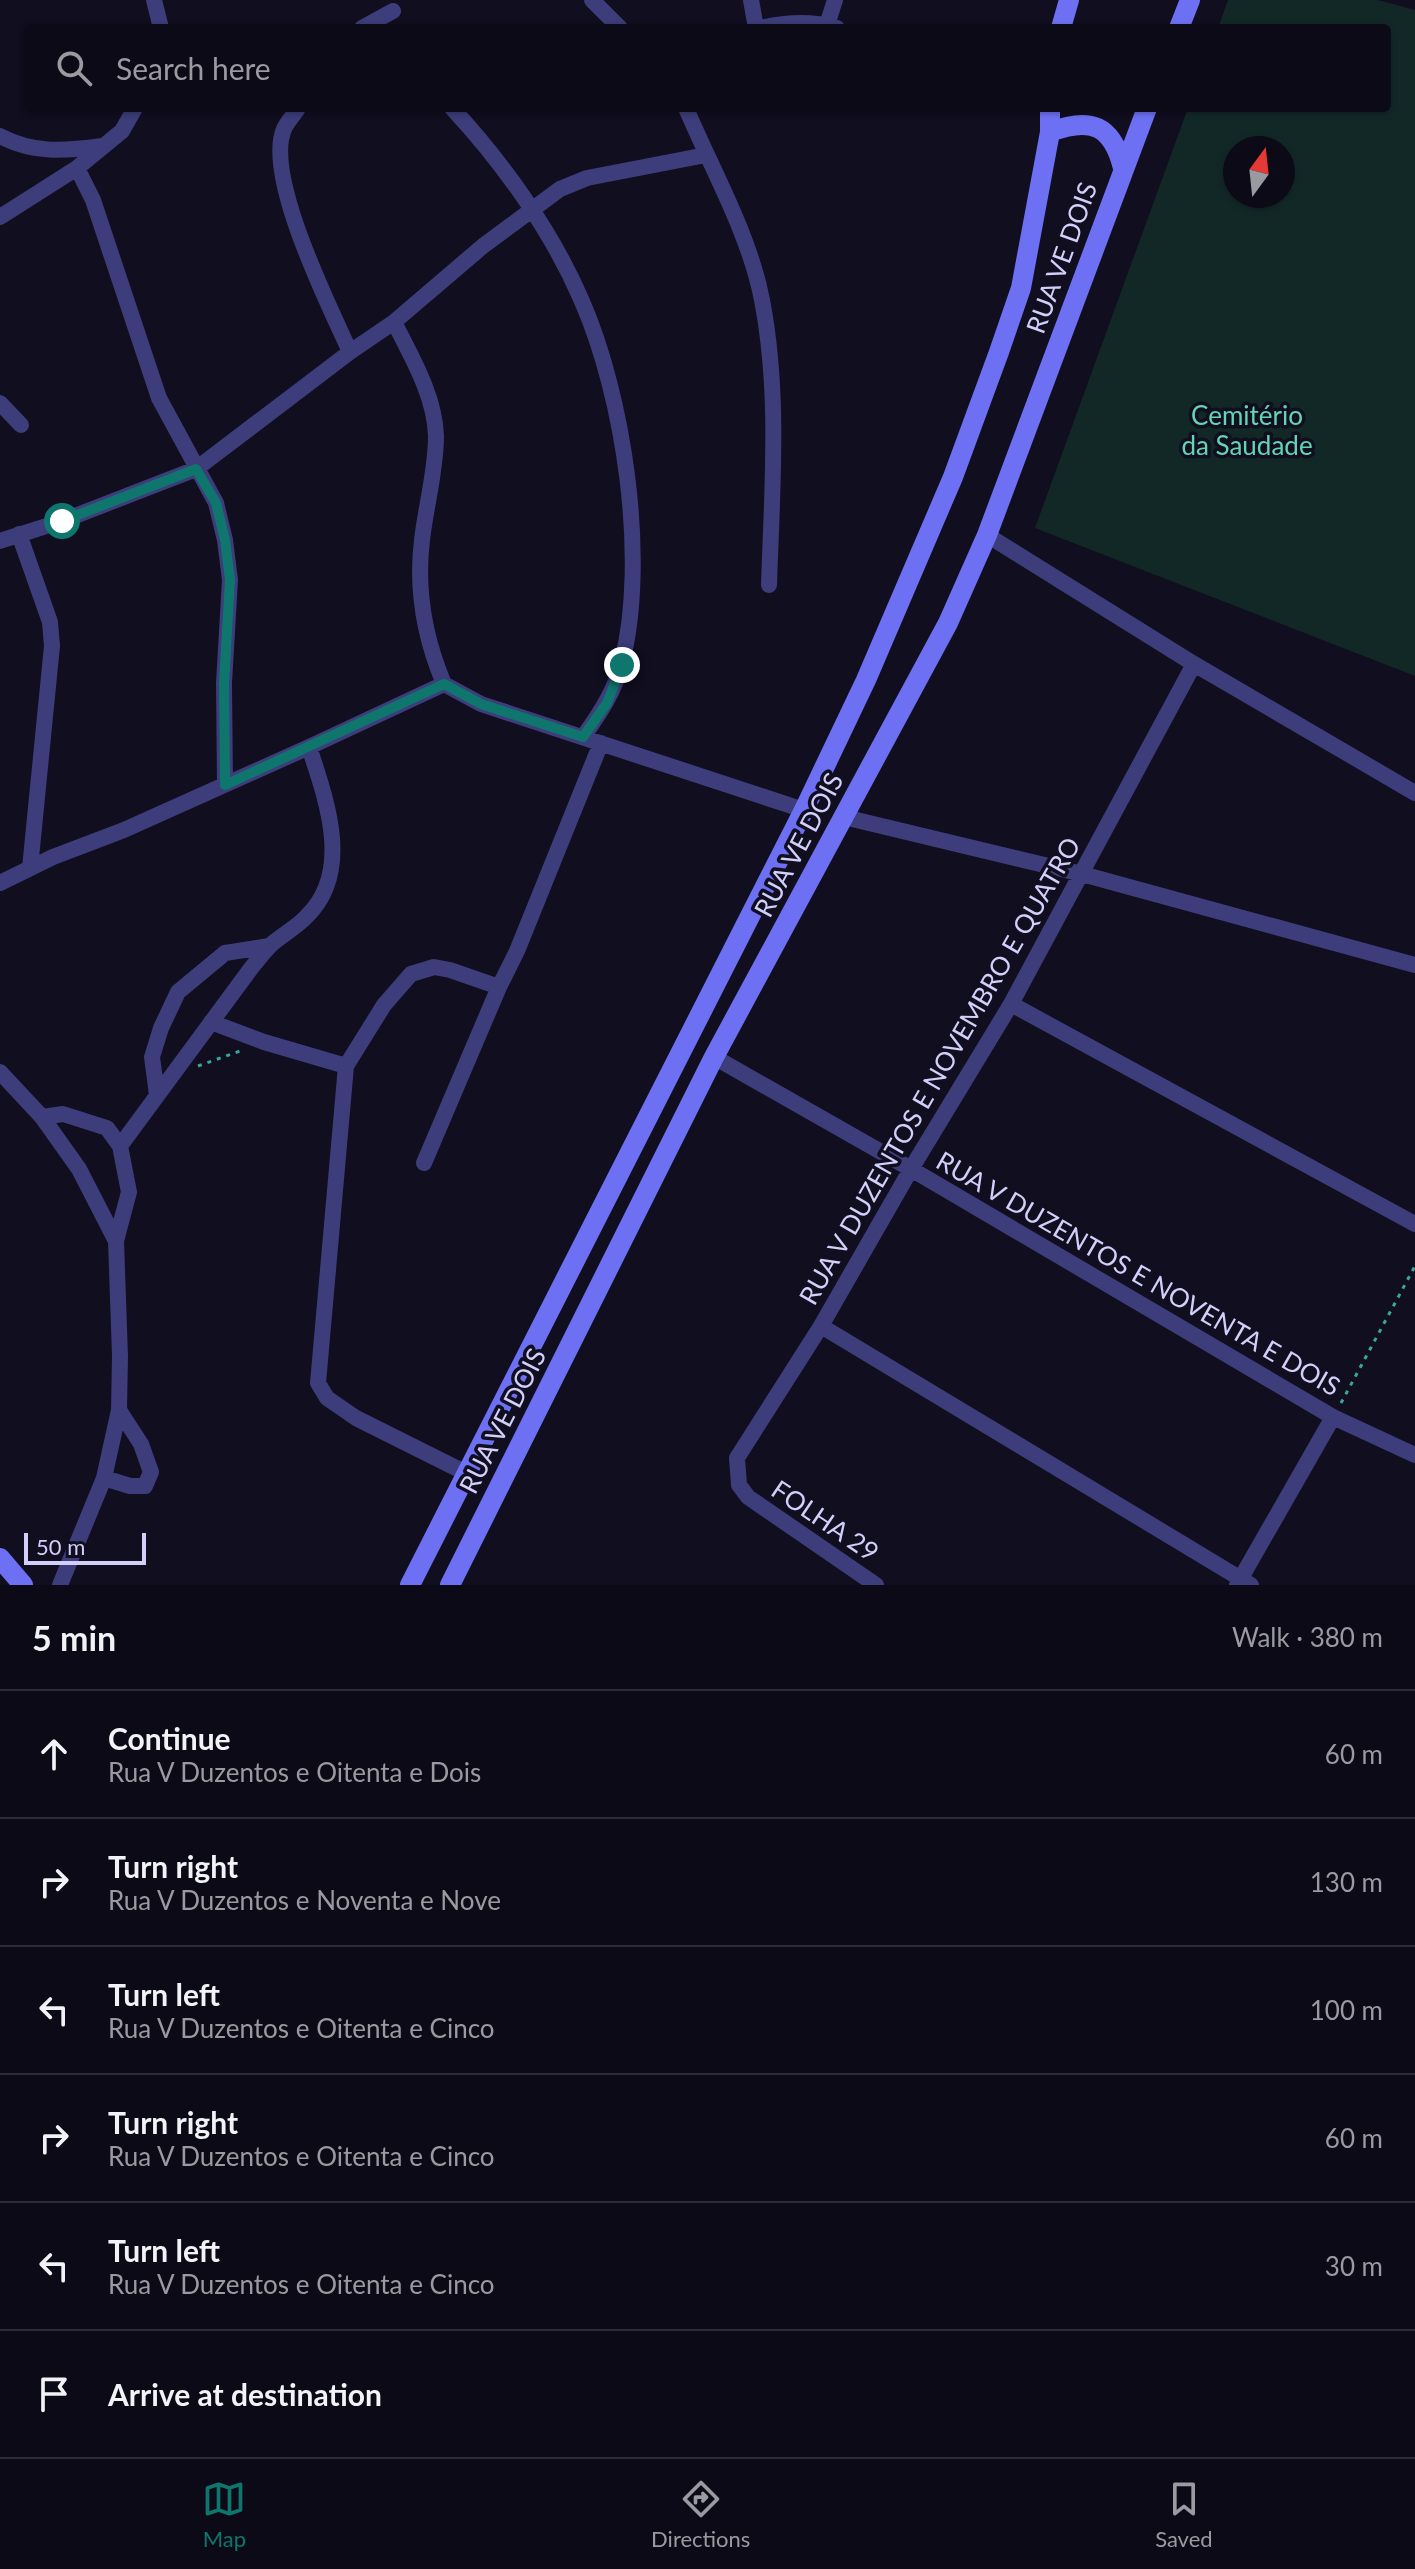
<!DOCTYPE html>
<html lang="en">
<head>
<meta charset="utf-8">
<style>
	:root { --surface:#0c0a17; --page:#151320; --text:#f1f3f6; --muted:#9a9aa1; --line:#2c2b36; --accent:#0f766e }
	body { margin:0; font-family:Lato,sans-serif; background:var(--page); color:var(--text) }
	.compass { position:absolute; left:1223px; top:136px; width:72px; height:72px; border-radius:50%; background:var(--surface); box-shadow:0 2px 6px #0004; rotate:15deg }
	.scale { position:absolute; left:24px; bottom:20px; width:122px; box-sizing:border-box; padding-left:8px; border:4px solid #d3cffb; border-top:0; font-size:22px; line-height:28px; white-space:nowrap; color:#d3cffb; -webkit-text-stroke:6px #100e1f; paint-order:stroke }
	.stop { position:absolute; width:24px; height:24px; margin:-18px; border:6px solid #0f766e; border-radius:50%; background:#fff }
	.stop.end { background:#0f766e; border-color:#fff; box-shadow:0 2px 8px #0008 }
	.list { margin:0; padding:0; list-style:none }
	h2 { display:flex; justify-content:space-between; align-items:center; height:104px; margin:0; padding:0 32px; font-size:34px }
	h2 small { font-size:26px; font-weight:400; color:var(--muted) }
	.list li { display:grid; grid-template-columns:52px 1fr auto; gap:24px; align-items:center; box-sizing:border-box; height:128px; padding:0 32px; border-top:2px solid var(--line) }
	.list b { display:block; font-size:30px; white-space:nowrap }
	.list p { margin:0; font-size:26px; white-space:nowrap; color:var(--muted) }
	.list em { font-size:26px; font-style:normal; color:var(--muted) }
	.icon { flex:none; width:44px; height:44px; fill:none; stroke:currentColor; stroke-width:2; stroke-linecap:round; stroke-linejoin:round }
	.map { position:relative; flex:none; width:1415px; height:1585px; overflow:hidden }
	.search { position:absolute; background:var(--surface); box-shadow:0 2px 6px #0004; left:24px; right:24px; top:24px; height:88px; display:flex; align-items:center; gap:20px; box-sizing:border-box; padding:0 28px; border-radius:8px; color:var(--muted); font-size:30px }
	.sheet { height:872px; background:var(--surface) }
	nav { display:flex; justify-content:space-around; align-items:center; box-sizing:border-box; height:112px; border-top:2px solid var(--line); background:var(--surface); font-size:22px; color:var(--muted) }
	nav a { display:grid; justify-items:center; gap:4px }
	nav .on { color:var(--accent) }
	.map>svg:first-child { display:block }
</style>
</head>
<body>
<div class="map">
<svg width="1415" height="1585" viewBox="0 0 1415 1585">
	<rect width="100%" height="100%" fill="#100e1f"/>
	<path fill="#122827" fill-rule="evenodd" d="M1228,0H1378L1415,10V676L1035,528L1188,108H1387V28H1218ZM1235,148H1283V196H1235Z"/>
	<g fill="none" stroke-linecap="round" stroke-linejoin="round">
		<path stroke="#36a89d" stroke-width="3" stroke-dasharray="4 6" stroke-linecap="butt" d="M198,1066L240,1051
			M1341,1403L1415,1266"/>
		<path stroke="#3c3d7a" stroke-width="16" d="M154,0L161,28
			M592,0L620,28
			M751,0L756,28
			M827,25L835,0
			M362,28L393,11
			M761,28C785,22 813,21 837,28
			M298,108C294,115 287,122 284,129C264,176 329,305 350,352
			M452,108C503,163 551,230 581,299C624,396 648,559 622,662C615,691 600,713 583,737
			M686,108C712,170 749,233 762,300C780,393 772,490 769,585
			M0,136C34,154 65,151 102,146
			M77,168L93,200L159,398L216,503L225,540L230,580L224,683L225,785
			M0,217L77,168L122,131L135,108
			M394,322C411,356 435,396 436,436C436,471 426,505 422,540C416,589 425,639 444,684
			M0,403L21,425
			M19,534L50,622L52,646L30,868
			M987,535L1194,664L1415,793
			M0,541L62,521L196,469L350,352L394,322L483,246L560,189L587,178L706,155
			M444,684L481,704L804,810
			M844,817L1082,874L1415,965
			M0,883L53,857L124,830L309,747L444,684
			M1011,1004L1415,1224
			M211,1022L264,1042L346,1066
			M714,1057L911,1169L1333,1417L1415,1455
			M0,1072L42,1117L79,1169L116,1241
			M157,1095L152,1057L161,1028L178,992L225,953L269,946
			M42,1117L63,1114L107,1128L120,1146L129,1192L116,1241L120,1356L119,1410L104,1478L60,1585
			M120,1146L249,971C257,961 264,951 273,943C284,934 298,926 307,916C353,871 326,799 309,747
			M424,1163L499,987
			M821,1326L1251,1585
			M466,1473L356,1418L327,1398L318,1383L346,1066L384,1005L411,974L434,967L450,970L499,987L517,951L601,743
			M104,1478L130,1486H145L151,1472L141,1444L119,1410
			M876,1585L748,1497L739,1485L737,1458L821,1326L911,1169L1011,1004L1194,664
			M1237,1585L1333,1417"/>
		<path stroke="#6e70f4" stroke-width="20" d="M1061,28L1069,0
			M1179,28L1190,0
			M1050,132C1090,117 1112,124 1123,168
			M0,1558L23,1585
			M410,1585L804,810L866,680L953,477L999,352L1021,288L1050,132V108
			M450,1585L714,1057L948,623L987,535L1147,108"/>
	</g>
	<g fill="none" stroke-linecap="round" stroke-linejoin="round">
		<path stroke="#0f766e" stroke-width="10" d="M62,521L196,469L216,503L225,540L230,580L224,683L225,785L444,684L481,704L583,737L607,703L622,665"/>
	</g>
	<g text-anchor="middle" stroke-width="7" stroke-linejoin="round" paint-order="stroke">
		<g font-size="26" fill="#d3cffb" stroke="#100e1f">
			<text transform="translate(1062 258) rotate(-70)" y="9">RUA VE DOIS</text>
			<text transform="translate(799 845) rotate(-62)" y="9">RUA VE DOIS</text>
			<text transform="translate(940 1071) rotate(-60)" y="9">RUA V DUZENTOS E NOVEMBRO E QUATRO</text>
			<text transform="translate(1138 1274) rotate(30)" y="9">RUA V DUZENTOS E NOVENTA E DOIS</text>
			<text transform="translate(503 1421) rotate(-63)" y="9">RUA VE DOIS</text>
			<text transform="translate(825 1521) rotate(34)" y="9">FOLHA 29</text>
		</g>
		<g font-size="26" fill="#61d5b4" stroke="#100e1f">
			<text x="1247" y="425">Cemitério<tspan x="1247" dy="30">da Saudade</tspan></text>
		</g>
	</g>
</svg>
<svg class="compass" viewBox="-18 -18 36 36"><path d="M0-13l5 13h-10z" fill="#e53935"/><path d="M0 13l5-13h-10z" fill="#9a9aa1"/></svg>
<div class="scale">50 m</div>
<div class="stop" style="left:62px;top:521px"></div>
<div class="stop end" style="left:622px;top:665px"></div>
<div class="search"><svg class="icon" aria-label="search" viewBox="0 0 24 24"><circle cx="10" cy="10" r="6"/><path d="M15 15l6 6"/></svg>Search here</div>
</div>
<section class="sheet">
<h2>5 min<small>Walk · 380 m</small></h2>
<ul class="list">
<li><svg class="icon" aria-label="ahead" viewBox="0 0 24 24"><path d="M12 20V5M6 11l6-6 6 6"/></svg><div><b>Continue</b><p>Rua V Duzentos e Oitenta e Dois</p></div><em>60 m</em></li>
<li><svg class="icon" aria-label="right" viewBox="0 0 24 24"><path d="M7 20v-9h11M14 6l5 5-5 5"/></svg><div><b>Turn right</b><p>Rua V Duzentos e Noventa e Nove</p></div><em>130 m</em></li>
<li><svg class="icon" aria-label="left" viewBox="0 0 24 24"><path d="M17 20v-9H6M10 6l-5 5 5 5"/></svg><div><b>Turn left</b><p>Rua V Duzentos e Oitenta e Cinco</p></div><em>100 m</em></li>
<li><svg class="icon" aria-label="right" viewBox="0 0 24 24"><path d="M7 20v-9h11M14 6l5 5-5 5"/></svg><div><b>Turn right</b><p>Rua V Duzentos e Oitenta e Cinco</p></div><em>60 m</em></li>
<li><svg class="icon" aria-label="left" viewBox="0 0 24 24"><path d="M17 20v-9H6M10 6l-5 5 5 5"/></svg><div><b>Turn left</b><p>Rua V Duzentos e Oitenta e Cinco</p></div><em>30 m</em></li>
<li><svg class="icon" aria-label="arrive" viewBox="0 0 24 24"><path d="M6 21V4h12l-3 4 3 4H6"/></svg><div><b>Arrive at destination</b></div></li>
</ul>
</section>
<nav>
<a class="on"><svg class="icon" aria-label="map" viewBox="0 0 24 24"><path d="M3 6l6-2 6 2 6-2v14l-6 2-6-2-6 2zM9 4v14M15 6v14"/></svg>Map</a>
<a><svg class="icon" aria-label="directions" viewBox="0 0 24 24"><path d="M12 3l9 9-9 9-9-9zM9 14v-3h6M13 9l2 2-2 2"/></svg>Directions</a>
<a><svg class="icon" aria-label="saved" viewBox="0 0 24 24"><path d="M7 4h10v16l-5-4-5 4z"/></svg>Saved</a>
</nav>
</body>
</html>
